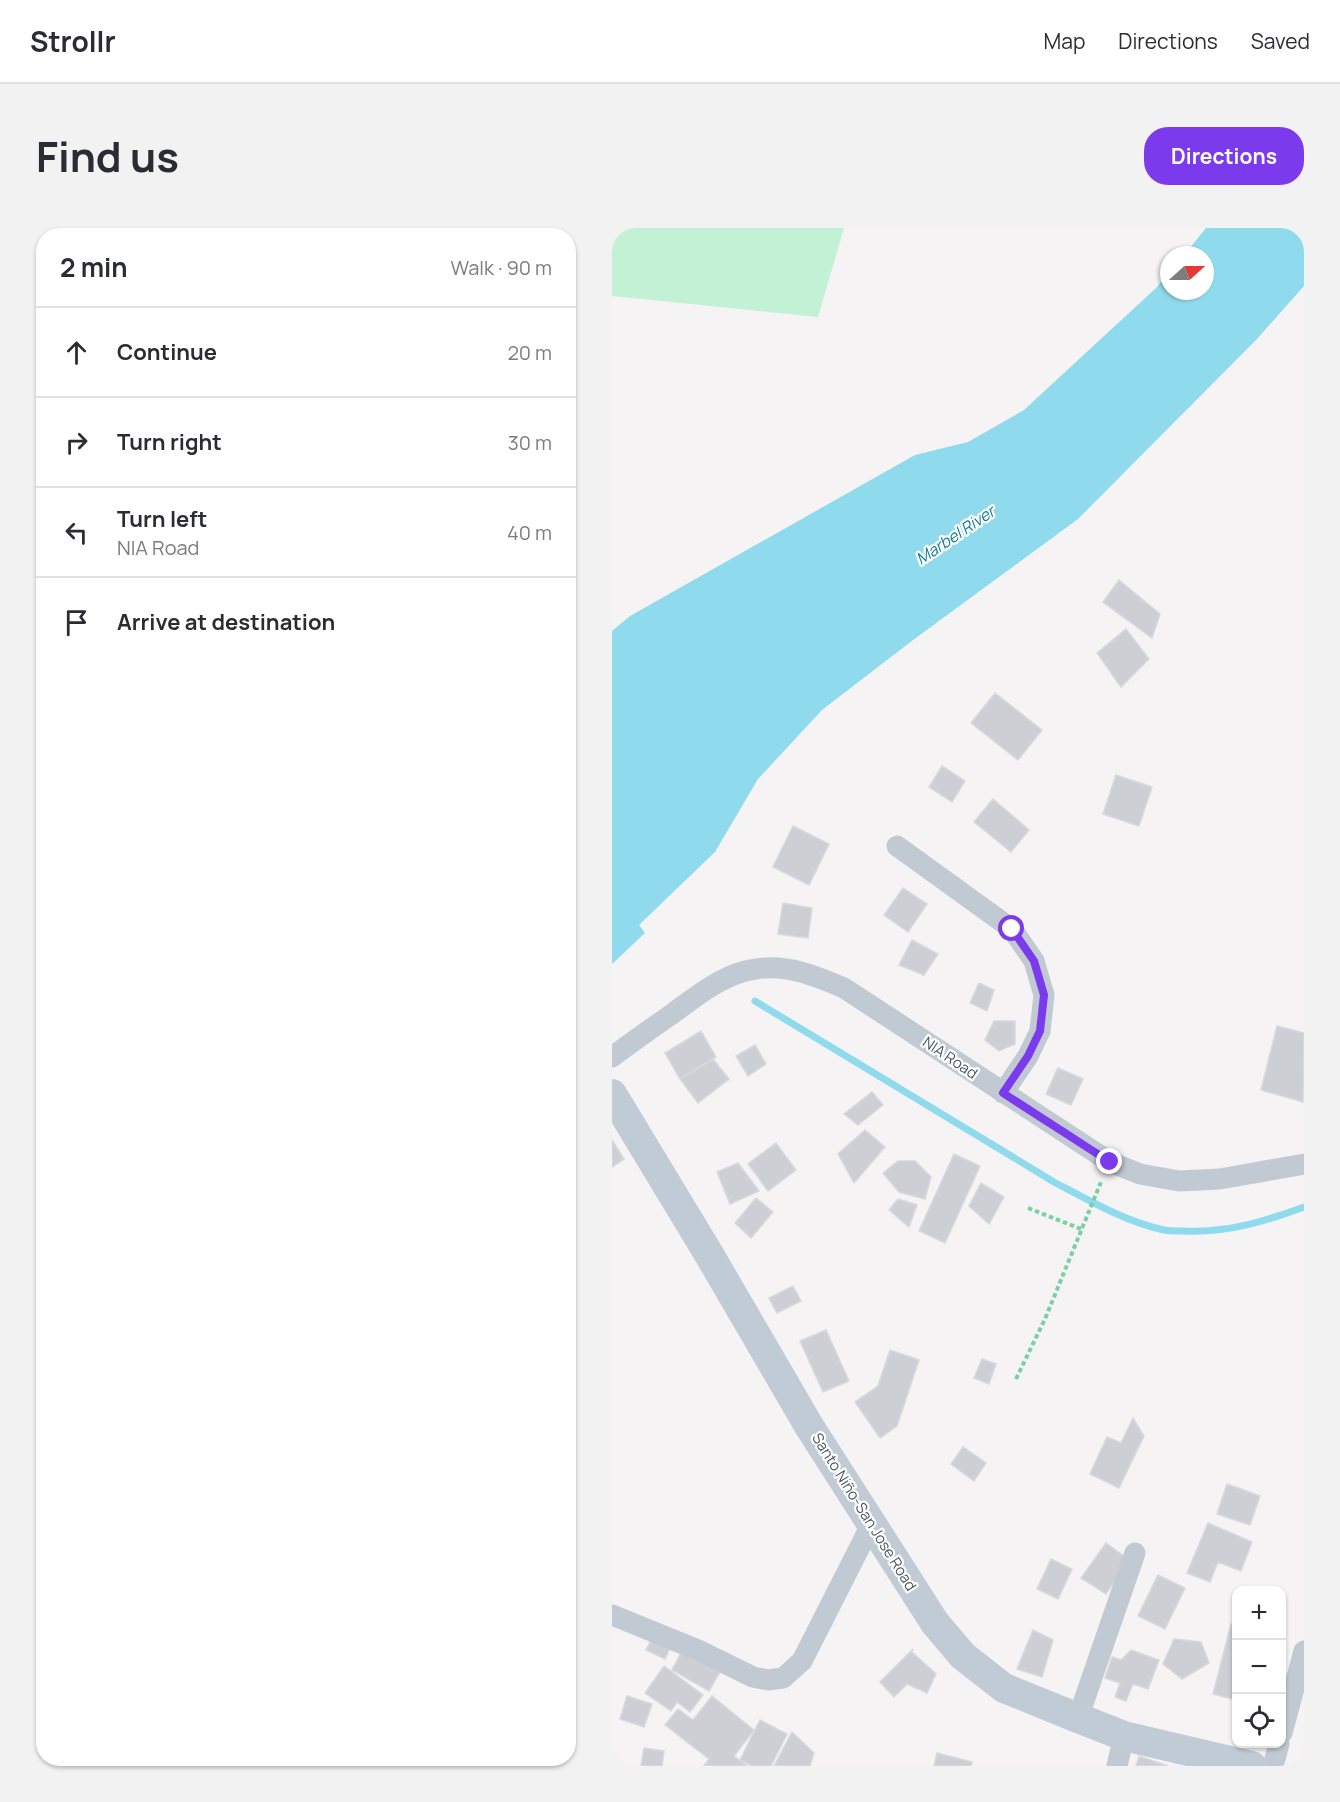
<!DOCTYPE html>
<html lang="en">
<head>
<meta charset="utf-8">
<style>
	:root { --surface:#fff; --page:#f2f2f3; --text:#2b2b33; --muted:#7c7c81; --line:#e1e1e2; --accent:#7c3aed }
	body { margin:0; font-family:Manrope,sans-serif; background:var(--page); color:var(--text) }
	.controls { position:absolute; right:18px; bottom:18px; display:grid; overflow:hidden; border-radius:12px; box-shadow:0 2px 4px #0004 }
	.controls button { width:54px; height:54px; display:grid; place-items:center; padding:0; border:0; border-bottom:2px solid var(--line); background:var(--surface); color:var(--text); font:30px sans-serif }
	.compass { position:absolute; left:548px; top:18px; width:54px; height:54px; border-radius:50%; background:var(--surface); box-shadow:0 2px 4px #0004; rotate:69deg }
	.stop { position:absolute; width:18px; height:18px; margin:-14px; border:4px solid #7c3aed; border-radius:50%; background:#fff }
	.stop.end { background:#7c3aed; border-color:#fff; box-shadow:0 2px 6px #0008 }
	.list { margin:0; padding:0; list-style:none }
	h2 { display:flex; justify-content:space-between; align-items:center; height:78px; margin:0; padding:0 24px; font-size:26px }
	h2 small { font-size:20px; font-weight:400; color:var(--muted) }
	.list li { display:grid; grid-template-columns:39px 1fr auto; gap:18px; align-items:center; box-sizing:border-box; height:90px; padding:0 24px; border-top:2px solid var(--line) }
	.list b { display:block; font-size:22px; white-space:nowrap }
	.list p { margin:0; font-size:20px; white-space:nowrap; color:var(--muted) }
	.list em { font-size:20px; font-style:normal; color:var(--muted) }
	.icon { flex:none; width:33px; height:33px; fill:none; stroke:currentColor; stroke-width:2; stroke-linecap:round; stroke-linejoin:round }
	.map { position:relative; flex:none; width:692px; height:1538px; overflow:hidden; border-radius:24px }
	header { display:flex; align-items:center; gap:36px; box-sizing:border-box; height:84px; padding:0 30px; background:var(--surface); border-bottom:2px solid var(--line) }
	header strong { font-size:28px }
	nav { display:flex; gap:33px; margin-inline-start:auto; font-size:21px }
	.intro { display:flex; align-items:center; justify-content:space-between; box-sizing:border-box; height:144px; padding:0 36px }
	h1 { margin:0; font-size:42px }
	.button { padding:15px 27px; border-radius:24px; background:var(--accent); color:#fff; font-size:21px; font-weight:700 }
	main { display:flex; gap:36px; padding:0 36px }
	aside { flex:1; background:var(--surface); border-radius:24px; box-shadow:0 2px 4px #0004 }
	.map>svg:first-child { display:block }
</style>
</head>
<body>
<header>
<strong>Strollr</strong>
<nav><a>Map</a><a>Directions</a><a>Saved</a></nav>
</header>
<div class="intro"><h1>Find us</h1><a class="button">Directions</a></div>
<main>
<aside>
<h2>2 min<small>Walk · 90 m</small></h2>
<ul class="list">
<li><svg class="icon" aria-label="ahead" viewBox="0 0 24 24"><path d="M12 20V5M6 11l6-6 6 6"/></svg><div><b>Continue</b></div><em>20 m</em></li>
<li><svg class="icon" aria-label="right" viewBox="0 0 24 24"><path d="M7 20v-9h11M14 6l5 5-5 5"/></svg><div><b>Turn right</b></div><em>30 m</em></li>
<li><svg class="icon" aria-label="left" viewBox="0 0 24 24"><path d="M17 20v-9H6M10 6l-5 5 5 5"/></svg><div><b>Turn left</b><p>NIA Road</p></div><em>40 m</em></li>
<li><svg class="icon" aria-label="arrive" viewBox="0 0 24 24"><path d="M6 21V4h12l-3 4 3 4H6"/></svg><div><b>Arrive at destination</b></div></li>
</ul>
</aside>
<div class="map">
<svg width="692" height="1538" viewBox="0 0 692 1538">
	<rect width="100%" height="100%" fill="#f5f3f3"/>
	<path fill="#c3f1d5" d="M0,0H232L206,89L0,68Z"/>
	<path fill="#90daee" d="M594,0H692V58L644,112L466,291L301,412L210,482L146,551L103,624L27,697L33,705L0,736V403L18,388L303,227L356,214L412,182L544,60L557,44V63H593V27H572Z"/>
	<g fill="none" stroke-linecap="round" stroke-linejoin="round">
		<path stroke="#90daee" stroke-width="7" d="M143,773L442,954C476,972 514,994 552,1002C558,1003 565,1003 571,1003C615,1005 651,994 692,979"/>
	</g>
	<path fill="#cdcfd5" stroke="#d7d9de" stroke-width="1.5" d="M507,352L548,386L540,410L491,374Z
		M514,401L537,431L509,459L485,425Z
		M383,465L430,502L406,532L359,495Z
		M330,538L353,553L340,574L317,559Z
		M504,547L540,559L527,598L491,586Z
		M381,571L417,602L399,624L362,594Z
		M181,598L217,616L197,657L161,639Z
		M291,660L315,676L296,704L272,687Z
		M171,675L200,680L196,710L166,706Z
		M300,712L326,726L312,747L287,737Z
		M367,755L382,762L375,783L358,775Z
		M382,793H403V816L387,823L373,812Z
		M665,798L692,805L691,874L649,862Z
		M89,803L104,829L68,851L53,825Z
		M143,817L154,836L136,848L124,828Z
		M101,831L117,851L86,875L68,851Z
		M446,840L471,851L459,877L434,866Z
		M260,864L271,877L246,897L232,886Z
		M253,902L273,919L242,955L226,926Z
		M0,912L12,931L0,939Z
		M164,915L184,942L156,963L136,936Z
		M342,926L368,938L333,1015L307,1003Z
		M286,933H303L319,949L313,971L287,964L271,945Z
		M126,935L147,963L118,976L105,944Z
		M369,955L392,969L377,996L357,978Z
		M144,970L161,984L139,1010L123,995Z
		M286,971L305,977L297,999L277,982Z
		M181,1058L189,1073L165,1085L157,1070Z
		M214,1102L237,1153L211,1164L188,1113Z
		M278,1122L307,1132L285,1198L268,1210L243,1174L266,1158Z
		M370,1131L384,1136L377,1156L362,1150Z
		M521,1190L532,1208L507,1260L478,1246L495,1209L509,1215Z
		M351,1219L374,1235L362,1253L339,1236Z
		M615,1256L648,1268L638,1297L605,1286Z
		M596,1295L640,1314L629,1343L606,1334L598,1354L575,1345Z
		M494,1315L517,1332L494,1366L469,1350Z
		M439,1331L460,1341L446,1371L425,1361Z
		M546,1347L573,1360L553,1401L526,1388Z
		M619,1396L624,1398V1472L601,1466Z
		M421,1402L441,1412L430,1449L405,1441Z
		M562,1411L589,1414L597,1435L570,1451L551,1436Z
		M39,1412L58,1420L53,1431L34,1422Z
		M301,1421L300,1424L324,1446L315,1465L295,1456L282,1469L268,1454Z
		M519,1422L547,1432L536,1461L521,1456L514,1473L503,1469L508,1455L493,1450L500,1429L509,1432Z
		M70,1423L108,1444L97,1463L60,1442Z
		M52,1438L91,1467L78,1484L65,1474L59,1483L33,1465Z
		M15,1468L40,1476L32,1499L8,1491Z
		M100,1468L142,1502L122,1528L135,1538H92L97,1531L53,1497L66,1481L81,1492Z
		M148,1492L175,1506L159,1538H140L128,1532Z
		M180,1504L202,1525L198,1538H162Z
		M32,1520L52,1523L50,1538H29Z
		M325,1525L360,1534L359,1538H322Z
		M527,1528L556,1538H524Z"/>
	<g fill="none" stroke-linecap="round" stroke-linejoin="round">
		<path stroke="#7ad0a6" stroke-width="4" stroke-dasharray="4.5 3" stroke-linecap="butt" d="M416,980L469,1001
			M404,1151L433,1091L489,954"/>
		<path stroke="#c1cad2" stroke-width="21" d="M285,618L400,701L422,733L432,767L428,803L416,828L391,865
			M0,829C20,814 40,800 60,786C85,768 112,745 144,741C175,736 204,748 232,760L498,934L528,946L567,953L608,951L692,936
			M0,1387L86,1422L141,1449L156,1452L171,1450L190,1433L259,1297
			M466,1490L523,1325
			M670,1505L692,1423
			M505,1538L512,1508
			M661,1538L667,1516"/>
		<path stroke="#c1cbd6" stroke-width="30" d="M0,866L98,1028L197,1198L323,1395L351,1428L392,1460L466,1490L512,1508L640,1538"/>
	</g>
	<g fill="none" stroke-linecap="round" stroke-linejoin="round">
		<path stroke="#7c3aed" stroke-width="8" d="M400,701L422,733L432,767L428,803L416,828L391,865L498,934"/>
	</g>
	<g text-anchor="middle" stroke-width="4.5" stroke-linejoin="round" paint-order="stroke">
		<g font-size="15" fill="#4a5661" stroke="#fff">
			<text transform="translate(338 830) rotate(34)" y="5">NIA Road</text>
			<text transform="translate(252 1284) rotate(58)" y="5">Santo Niño-San Jose Road</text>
		</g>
		<g font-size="16" font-style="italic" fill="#0c7c9b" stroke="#fff">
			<text transform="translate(343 307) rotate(-34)" y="6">Marbel River</text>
		</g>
	</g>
</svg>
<div class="controls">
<button>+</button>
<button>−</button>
<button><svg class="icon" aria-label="locate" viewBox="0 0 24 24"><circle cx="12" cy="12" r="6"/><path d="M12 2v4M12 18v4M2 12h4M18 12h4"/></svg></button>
</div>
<svg class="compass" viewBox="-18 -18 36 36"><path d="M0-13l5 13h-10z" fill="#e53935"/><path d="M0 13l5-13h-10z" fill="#7c7c81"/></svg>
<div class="stop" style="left:400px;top:701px"></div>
<div class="stop end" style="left:498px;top:934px"></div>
</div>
</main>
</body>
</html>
